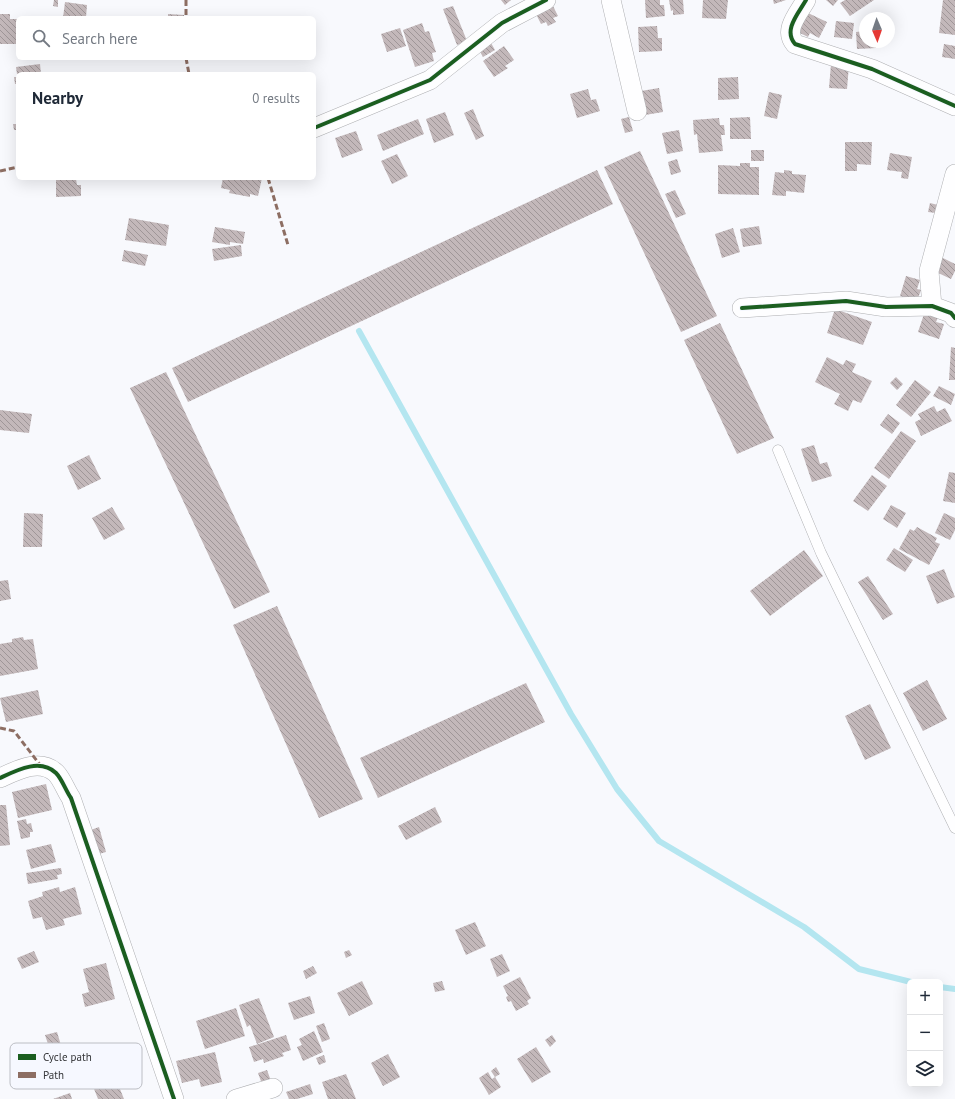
<!DOCTYPE html>
<html lang="en">
<head>
<meta charset="utf-8">
<style>
	:root { --surface:#fff; --page:#f6f6f7; --text:#1f2937; --muted:#747a83; --line:#e0e1e3 }
	body { margin:0; font-family:"PT Sans",sans-serif; background:var(--page); color:var(--text) }
	.controls { position:absolute; right:12px; bottom:12px; display:grid; overflow:hidden; border-radius:6px; box-shadow:0 4px 16px #0002 }
	.controls button { width:36px; height:36px; display:grid; place-items:center; padding:0; border:0; border-bottom:1px solid var(--line); background:var(--surface); color:var(--text); font:20px sans-serif }
	.compass { position:absolute; left:859px; top:12px; width:36px; height:36px; border-radius:50%; background:var(--surface); box-shadow:0 4px 16px #0002; rotate:178deg }
	.list { margin:0; padding:0; list-style:none }
	h2 { display:flex; justify-content:space-between; align-items:center; height:52px; margin:0; padding:0 16px; font-size:17px }
	h2 small { font-size:13px; font-weight:400; color:var(--muted) }
	.icon { flex:none; width:22px; height:22px; fill:none; stroke:currentColor; stroke-width:2; stroke-linecap:round; stroke-linejoin:round }
	.map { position:relative; flex:none; width:955px; height:1099px; overflow:hidden }
	.search { position:absolute; background:var(--surface); box-shadow:0 4px 16px #0002; left:16px; top:16px; width:300px; height:44px; display:flex; align-items:center; gap:10px; box-sizing:border-box; padding:0 14px; border-radius:6px; color:var(--muted); font-size:15px }
	.panel { position:absolute; background:var(--surface); box-shadow:0 4px 16px #0002; left:16px; top:72px; width:300px; height:108px; border-radius:6px }
	.map>svg:first-child { display:block }
</style>
</head>
<body>
<div class="map">
<svg width="955" height="1099" viewBox="0 0 955 1099">
	<defs>
		<pattern id="building-back-hatch" width="6" height="6" patternUnits="userSpaceOnUse"><rect width="6" height="6" fill="#c3b8ba"/><path d="M-1 5l2 2M0 0l6 6M5-1l2 2" fill="none" stroke="#9f9698"/></pattern>
	</defs>
	<rect width="100%" height="100%" fill="#f8f9fd"/>
	<g fill="none" stroke-linecap="round" stroke-linejoin="round">
		<path stroke="#b4e6f0" stroke-width="6" d="M359,331L571,714L617,789L659,841L804,927L859,969L911,982
			M940,987L955,989"/>
	</g>
	<path fill="url(#building-back-hatch)" d="M54,0H58V7L53,6Z
		M501,0H511L505,5Z
		M645,0H660V5H664L665,16L646,18Z
		M669,0H683L684,14L673,15V10L671,11Z
		M703,0H728L726,19L702,18Z
		M773,0H786L774,4Z
		M826,0H838L833,6Z
		M845,0H874L850,16L840,3Z
		M943,0H955V35L939,33Z
		M65,2L87,5L86,17L63,18Z
		M453,6L467,41L457,45L443,9Z
		M553,6L558,16L553,18L556,22L548,26L546,22L541,24L536,14Z
		M808,13L827,22L819,38L810,33L808,37L798,32Z
		M0,14H10V19H18V44H0Z
		M168,14L184,15V18H168Z
		M836,21L854,23L852,39L834,37Z
		M422,23L425,32L429,31L436,52L432,53L434,61L415,67L403,30Z
		M657,26L658,38H662V51L639,52L638,27Z
		M400,28L406,46L387,52L381,34Z
		M865,31V42H875L876,48L857,49L856,32Z
		M491,43L495,50L483,57L479,50Z
		M944,44L955,46V59L942,57Z
		M504,46L514,60L505,66L508,68L494,77L483,61Z
		M40,64L41,74H17L16,67Z
		M831,64L849,65L847,89L829,88Z
		M14,77H18V84H15Z
		M738,77L739,99L718,100V78Z
		M659,88L663,112L645,115L641,91Z
		M588,89L591,100L596,99L600,111L577,118L570,94Z
		M769,92L782,95L777,119L764,116Z
		M473,109L484,136L476,140L464,113Z
		M445,112L454,135L434,143L426,119Z
		M629,117L633,131L625,133L621,119Z
		M750,117L751,139H730V118Z
		M719,118L720,125H724L725,135H721L723,151L699,153L697,134L694,135L693,120Z
		M418,119L424,134L383,151L377,135Z
		M13,124H18V130H14Z
		M679,130L683,151L667,154L662,133Z
		M356,131L363,150L342,158L335,138Z
		M845,142H872L871,165L857,164V171H845Z
		M751,150H764V161H751Z
		M640,151L717,316L681,332L604,167Z
		M890,153L912,157L908,179L901,178L902,172L887,170Z
		M397,154L408,176L392,184L381,161Z
		M677,159L681,172L671,175L668,162Z
		M740,163H750V167H759V195L718,194V165L740,166Z
		M597,170L613,204L188,402L172,368Z
		M784,170L792,171V174L806,175L804,193L786,191V196L772,195L775,172L784,173Z
		M223,178H262L258,196L250,194V197L229,193L230,190L221,188Z
		M56,179H76L77,185H81V196L56,197Z
		M675,190L686,214L676,218L665,194Z
		M930,203L938,205L936,213L928,212Z
		M129,218L169,225L166,246L125,240Z
		M759,226L762,244L743,247L740,229Z
		M215,227L245,232L243,244L230,242V245L212,242Z
		M733,228L740,252L722,258L715,234Z
		M241,245L242,256L214,261L212,249Z
		M124,250L148,255L145,266L122,261Z
		M941,257L955,264V271L951,279L934,271Z
		M906,276L920,280L917,289L921,290L917,301L900,296Z
		M835,309L872,322L863,345L827,333Z
		M925,311L939,315L936,322L944,324L939,339L918,332Z
		M720,323L774,438L737,454L684,340Z
		M951,347L955,348V380H949Z
		M827,357L843,365L846,360L856,364L852,372L872,381L861,403L853,400L848,411L834,404L840,394L815,382Z
		M166,372L270,592L234,609L130,388Z
		M896,377L903,384L897,390L890,383Z
		M915,380L931,392L911,417L896,405Z
		M939,386L955,394L951,405L933,396Z
		M934,406L937,412L945,408L952,421L921,436L915,422L921,419L918,414Z
		M0,410L32,414L29,433L0,430Z
		M888,414L900,423L892,434L880,425Z
		M901,431L916,441L889,479L874,468Z
		M814,445L820,464L827,462L832,476L812,482L801,449Z
		M89,455L101,479L78,490L67,466Z
		M949,472L955,473V503L943,501Z
		M872,475L887,486L868,511L853,501Z
		M891,505L906,513L897,528L883,519Z
		M112,507L125,529L104,540L92,518Z
		M24,513L43,514L42,547H23Z
		M944,513L955,518V530L950,540L935,533Z
		M917,527L937,538L935,542L940,544L929,565L899,549L910,529L914,531Z
		M894,548L913,560L905,572L886,560Z
		M804,550L823,576L770,616L750,591Z
		M944,569L955,597L937,604L926,576Z
		M868,576L893,614L883,620L858,582Z
		M8,580L11,599L0,601V581Z
		M277,606L363,799L319,818L233,625Z
		M23,637L24,640L33,639L38,669L0,676V644L12,642V639Z
		M927,680L947,719L923,731L903,693Z
		M526,683L545,722L378,798L360,758Z
		M38,690L43,714L6,722L0,698Z
		M870,704L891,748L865,760L845,716Z
		M46,784L52,810L18,818L12,792Z
		M0,805H6L10,845L0,846Z
		M435,807L442,822L406,840L398,826Z
		M26,819L27,824L31,823L33,832H30V837L21,839L17,821Z
		M99,827L106,852L95,855L88,831Z
		M51,844L56,862L31,869L26,850Z
		M61,868L62,874L57,875L58,879L28,884L26,873Z
		M59,887L60,892L75,887L82,914L63,919L65,925L46,930L42,917L33,919L28,901L43,896L42,892Z
		M475,922L486,946L466,955L455,930Z
		M349,950L352,955L346,958L344,952Z
		M34,951L39,962L22,969L17,958Z
		M502,954L510,971L497,977L490,959Z
		M106,963L115,999L85,1007L82,994L89,992L83,969Z
		M313,966L317,973L306,979L303,971Z
		M520,977L531,998L527,1001L529,1004L516,1011L511,1001L508,1002L506,997L508,996L503,986Z
		M362,981L373,1004L349,1016L337,993Z
		M442,981L445,990L435,992L433,983Z
		M310,996L315,1013L294,1020L288,1003Z
		M259,998L274,1037L257,1044L250,1025L247,1027L239,1005Z
		M236,1008L245,1036L205,1049L196,1021Z
		M324,1023L330,1039L322,1042L316,1026Z
		M314,1031L323,1052L303,1061L297,1047L302,1045L299,1039Z
		M57,1032L63,1052L52,1056L45,1035Z
		M286,1035L291,1050L282,1053L284,1056L264,1063L263,1059L254,1062L249,1047Z
		M552,1035L556,1041L550,1047L545,1040Z
		M536,1047L551,1072L532,1083L517,1059Z
		M215,1052L222,1082L201,1087L199,1079L182,1083L176,1061Z
		M388,1054L400,1077L383,1086L371,1063Z
		M324,1055L326,1062L319,1065L316,1058Z
		M111,1067L124,1099H98L89,1076Z
		M496,1067L500,1074L495,1077L491,1071Z
		M267,1070L271,1081L262,1084L258,1073Z
		M488,1072L492,1079L495,1077L501,1087L489,1095L479,1078Z
		M346,1074L356,1099H328L322,1082Z
		M310,1084L313,1094L297,1099H289L286,1092Z
		M70,1093L72,1099H53Z"/>
	<g fill="none" stroke-linecap="round" stroke-linejoin="round">
		<defs>
			<path id="lane" d="M778,450L821,553L955,828"/>
			<path id="street" d="M611,0L637,111
				M806,0C798,14 783,30 795,44L872,69L955,106
				M314,128L430,80L502,23L546,0
				M932,306L929,271L955,174
				M742,308L846,301L886,307L932,306L951,313L955,318
				M0,778C17,770 40,758 56,773C62,779 66,791 71,798L174,1099
				M236,1099L273,1088"/>
		</defs>
		<use href="#lane" stroke="#aeafb2" stroke-width="11"/>
		<use href="#street" stroke="#aeafb2" stroke-width="20"/>
		<use href="#lane" stroke="#fefeff" stroke-width="10"/>
		<use href="#street" stroke="#fefeff" stroke-width="19"/>
		<path stroke="#8d6e63" stroke-width="3" stroke-dasharray="6 3" stroke-linecap="butt" d="M186,0V18
			M186,58L189,74
			M0,171L18,167
			M268,178L288,245
			M0,728L14,731L41,766"/>
		<defs>
			<path id="cycleway" d="M806,0C798,14 783,30 795,44L872,69L955,106
				M314,128L430,80L502,23L546,0
				M742,308L846,301L886,307L932,306L951,313L955,318
				M0,778C17,770 40,758 56,773C62,779 66,791 71,798L174,1099"/>
		</defs>
		<use href="#cycleway" stroke="#f6f8ff" stroke-width="6"/>
		<use href="#cycleway" stroke="#1b5e20" stroke-width="4"/>
	</g>
	<rect x="10" y="1043" width="132" height="46" rx="6" fill="#f6f8ff" stroke="#bcbec4" stroke-width="1"/>
	<rect x="18" y="1054" width="18" height="6" fill="#1b5e20"/>
	<rect x="18" y="1072" width="18" height="6" fill="#8d6e63"/>
	<g font-size="11" fill="#353639">
		<text x="43" y="1061">Cycle path</text>
		<text x="43" y="1079">Path</text>
	</g>
</svg>
<div class="controls">
<button>+</button>
<button>−</button>
<button><svg class="icon" aria-label="layers" viewBox="0 0 24 24"><path d="M12 4l9 5-9 5-9-5zM3 14l9 5 9-5"/></svg></button>
</div>
<svg class="compass" viewBox="-18 -18 36 36"><path d="M0-13l5 13h-10z" fill="#e53935"/><path d="M0 13l5-13h-10z" fill="#747a83"/></svg>
<div class="search"><svg class="icon" aria-label="search" viewBox="0 0 24 24"><circle cx="10" cy="10" r="6"/><path d="M15 15l6 6"/></svg>Search here</div>
<section class="panel">
<h2>Nearby<small>0 results</small></h2>
<ul class="list">
</ul>
</section>
</div>
</body>
</html>
